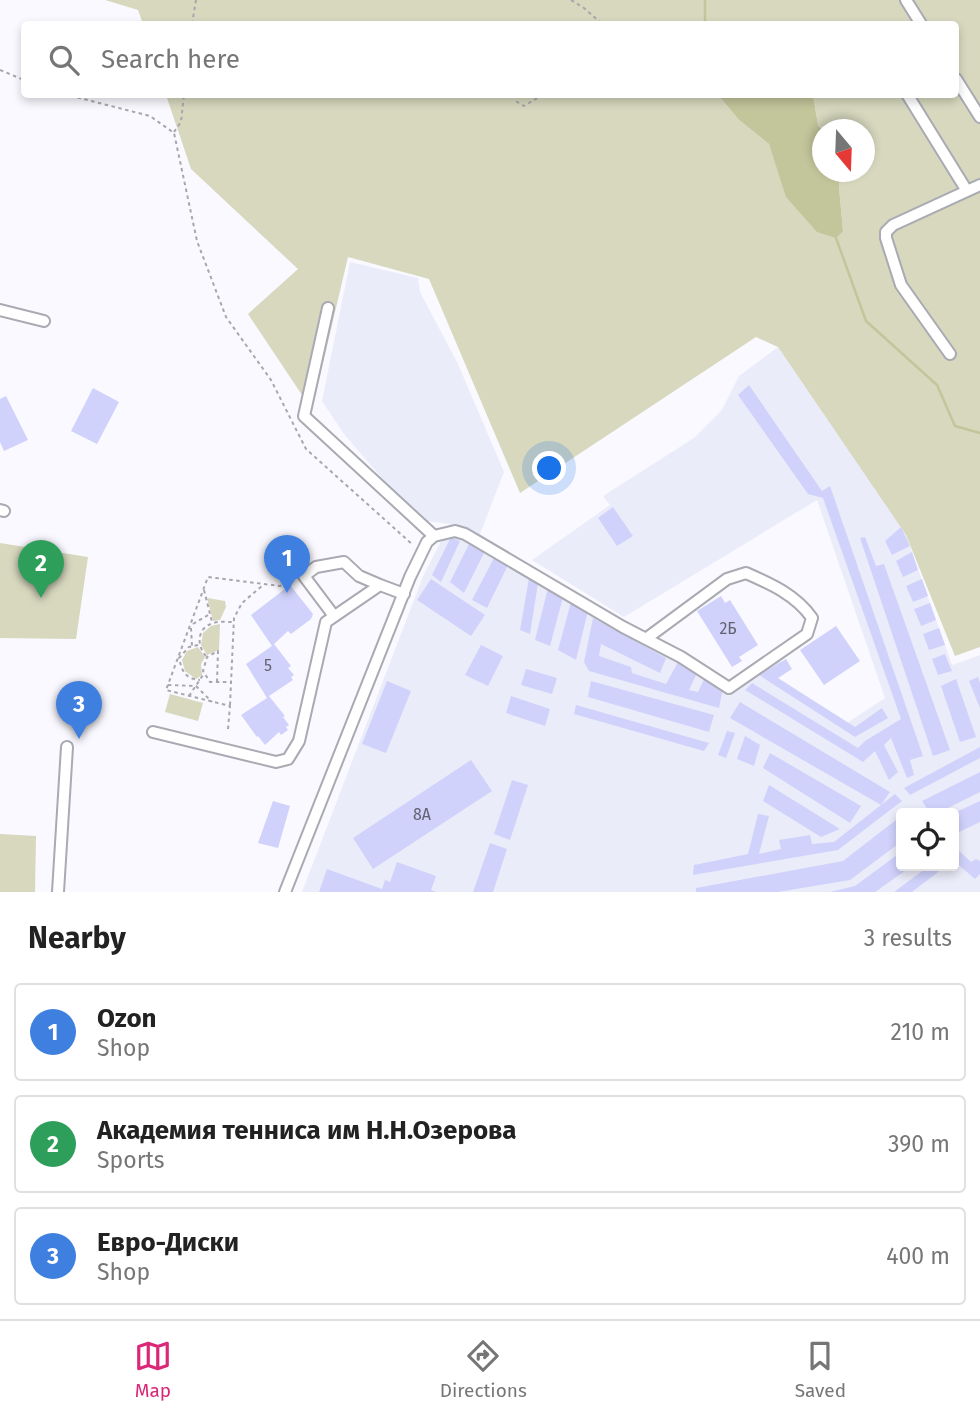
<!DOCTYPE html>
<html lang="en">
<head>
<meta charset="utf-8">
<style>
	:root { --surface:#fff; --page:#f2f2f2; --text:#222; --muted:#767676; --line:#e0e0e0; --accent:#db2777 }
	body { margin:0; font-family:"Fira Sans",sans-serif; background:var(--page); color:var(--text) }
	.controls { position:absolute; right:21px; bottom:21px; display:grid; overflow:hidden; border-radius:7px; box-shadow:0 4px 10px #0003 }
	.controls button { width:63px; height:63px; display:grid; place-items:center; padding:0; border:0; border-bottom:2px solid var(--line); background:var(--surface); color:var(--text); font:35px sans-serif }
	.compass { position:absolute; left:812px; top:119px; width:63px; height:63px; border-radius:50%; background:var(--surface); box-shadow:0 4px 10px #0003; rotate:161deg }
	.you { position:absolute; left:550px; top:469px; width:24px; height:24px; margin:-18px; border:5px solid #fff; border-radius:50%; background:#1a73e8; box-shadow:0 0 0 10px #1a73e833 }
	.badge { display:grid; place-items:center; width:46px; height:46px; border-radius:50%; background:var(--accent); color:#fff; font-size:23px; font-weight:700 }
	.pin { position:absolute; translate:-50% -58px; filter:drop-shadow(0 2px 4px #0008) }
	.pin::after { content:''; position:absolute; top:37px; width:24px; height:21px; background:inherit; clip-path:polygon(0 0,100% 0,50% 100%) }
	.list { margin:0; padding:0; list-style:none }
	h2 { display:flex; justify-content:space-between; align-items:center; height:91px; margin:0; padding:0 28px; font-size:30px }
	h2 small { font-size:23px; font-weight:400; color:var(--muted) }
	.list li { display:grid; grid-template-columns:46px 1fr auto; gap:21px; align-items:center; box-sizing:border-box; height:98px; margin:0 14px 14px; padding:0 14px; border:2px solid var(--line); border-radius:7px }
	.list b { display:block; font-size:26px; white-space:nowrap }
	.list p { margin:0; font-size:23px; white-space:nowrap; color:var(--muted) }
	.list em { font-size:23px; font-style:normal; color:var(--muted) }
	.icon { flex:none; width:38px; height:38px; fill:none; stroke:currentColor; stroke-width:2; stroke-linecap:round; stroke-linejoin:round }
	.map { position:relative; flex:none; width:980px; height:892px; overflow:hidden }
	.search { position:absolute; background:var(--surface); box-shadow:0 4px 10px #0003; left:21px; right:21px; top:21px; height:77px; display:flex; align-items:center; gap:18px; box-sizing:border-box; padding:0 24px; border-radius:7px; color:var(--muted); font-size:26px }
	.sheet { height:427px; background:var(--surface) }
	nav { display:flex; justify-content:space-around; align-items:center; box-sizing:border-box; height:98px; border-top:2px solid var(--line); background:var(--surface); font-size:19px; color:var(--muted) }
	nav a { display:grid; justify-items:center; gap:4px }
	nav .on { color:var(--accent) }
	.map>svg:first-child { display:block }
</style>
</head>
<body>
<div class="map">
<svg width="980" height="892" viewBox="0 0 980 892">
	<rect width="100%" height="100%" fill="#f9f9ff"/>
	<path fill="#ebecf9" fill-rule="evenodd" d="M350,262L418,278L420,292L458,364L504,472L480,534L737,690L780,661L785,668L771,676L847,723L885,698L817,500L624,617L532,560L610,505L603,496L694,438L722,410L739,376L778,347L906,535L952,665L980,655V892H302L424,574L450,524L427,521L410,511L344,434L322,401ZM901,813H954V866H901Z"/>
	<path fill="#d7d8be" d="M105,0H980V647L955,656L906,535L778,347L756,337L520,493L429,279L348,257L312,410L248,314L298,269L191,169L166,95H718L739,120L769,144L778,169L843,231L839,187L841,172H864V130L823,129L818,125L813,95L956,94V24H143L138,10Z
		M0,543L88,557L76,639L0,638Z
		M207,598L225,601L226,607L220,620L213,621Z
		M220,624L219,650L207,655L201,645L203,633L211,626Z
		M198,647L205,657L201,664L202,675L196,679L185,671L182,660L187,651Z
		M170,694L203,703L198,721L165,712Z
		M0,834L36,836L35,892H0Z"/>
	<path fill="#c3c59b" d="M718,95H813L818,125L823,130L822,172H841L839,187L843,231L836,238L817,232L786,197L769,144L739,120Z"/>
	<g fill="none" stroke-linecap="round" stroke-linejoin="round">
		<path stroke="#c3c59b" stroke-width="2.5" d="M705,0V24
			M836,238L866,321L937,385L955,426L980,433"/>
	</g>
	<path fill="#d0d2fb" d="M749,385L822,491L830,486L923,756L910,760L914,775L907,778L891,738L884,745L898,772L889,780L875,751L863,762L745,690L752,683L858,748L865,741L901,719L823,498L808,494L738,395Z
		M93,388L119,402L97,444L71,431Z
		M6,396L28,440L4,451L0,442V399Z
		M613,507L633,536L617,546L598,518Z
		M901,527L910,546L892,555L885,541Z
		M451,537L460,541L441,582L432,575Z
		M865,537L876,566L884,564L950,750L933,756L860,538Z
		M470,542L485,551L464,593L450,582Z
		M912,552L918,570L903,577L896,561Z
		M495,556L508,565L487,608L472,600Z
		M529,578L538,583L530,634L520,630Z
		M431,579L485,615L471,636L417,600Z
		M922,579L928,596L913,602L906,586Z
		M290,585L313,614L311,619L291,634L288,631L274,644L291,666L288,668L294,675L291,677L293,680L269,696L285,716L283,717L289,725L286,727L288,730L281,735L279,732L265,745L258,736L257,737L241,715L267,698L246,664L272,646L251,615Z
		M548,588L563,597L550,646L535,640Z
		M721,596L725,603L730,600L758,645L739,657L742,661L732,667L697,611Z
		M571,602L588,611L576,660L558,650Z
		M930,603L936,620L921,626L914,609Z
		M593,618L666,658L660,673L601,644L599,656L631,667L632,673L666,684L678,662L697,673L689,690L698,692L705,677L723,688L719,708L589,671L584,662Z
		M836,626L860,661L824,685L800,650Z
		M939,628L945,645L929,650L923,634Z
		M481,645L503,656L488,686L465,675Z
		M945,654L952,671L938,675L932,659Z
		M786,659L792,669L778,678L855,727L882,708L888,718L855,737L759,675Z
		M526,669L557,678L552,694L521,685Z
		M978,677L980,683V708L969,681Z
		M956,679L976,737L960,742L941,686Z
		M387,681L411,691L386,753L362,744Z
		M591,681L714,715L709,732L588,697Z
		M511,696L550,709L545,726L506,713Z
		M740,702L890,792L881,805L895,794L902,801L838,850L693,875L694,865L748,854L758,814L769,816L759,854L781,849L779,840L810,835L812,844L834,842L881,805L730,718Z
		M576,705L709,743L704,751L574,714Z
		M727,731L735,733L726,758L718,755Z
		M745,736L760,745L754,766L737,759Z
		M980,747V758L910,795L904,788Z
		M770,753L861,806L850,823L763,768Z
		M471,760L492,791L373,869L353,838Z
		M980,772V792L938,813H930L922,801Z
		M512,780L528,785L510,840L494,834Z
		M769,785L840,829L821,837L763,801Z
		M273,801L290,806L278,848L258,843Z
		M980,801V822L957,833L954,828V813Z
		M901,816V842L850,880L778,892H696V888L843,861Z
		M490,843L507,849L493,892H473Z
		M954,846L971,862L976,859L980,861V874L975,879L954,861Z
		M901,852V866H912L875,892H830L855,886Z
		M397,862L436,876L431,890L436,892H319L327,869L382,889L385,880L390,882Z
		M929,866H946L912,892H894Z"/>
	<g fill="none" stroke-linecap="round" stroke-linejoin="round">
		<defs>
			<path id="minor" d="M906,0L921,24
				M956,79L980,117
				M907,94L967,191
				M328,308L304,416L434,536
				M0,310L44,321
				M950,354L901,285L886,238V232L893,225L980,185
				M0,510L4,511
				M334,616L304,576L316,567L344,562L359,576L380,585
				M153,732L276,762L288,759L299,741L326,622L380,585L404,594
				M58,892L67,747
				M285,892L410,577L427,542L434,536L455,531L465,534L623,627L681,657L729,688L807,634L812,618C796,595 771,584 746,573L727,579L647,638"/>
		</defs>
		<use href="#minor" stroke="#a9aab2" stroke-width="14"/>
		<path stroke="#a7a7ad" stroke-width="2" stroke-dasharray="3.5 3.5" stroke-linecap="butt" d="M571,0L584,8L602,24
			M192,24L196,0
			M0,70L24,80
			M64,94L150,116L174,133L197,241L226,317L271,380L306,449L413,545
			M516,94L517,102L524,106L544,94
			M174,132L181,122L184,94
			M204,590L212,622
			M193,624L210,614
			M191,628L192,646
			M198,645L189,647L179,658C182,671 185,679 200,680
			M206,656C196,645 197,627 214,623C219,621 226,622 232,622
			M217,682L218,651L207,657L203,671L210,682H230
			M168,685L196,686L212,702
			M189,696L203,675
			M230,705L234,618L242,603L262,586
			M228,729L230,706L166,690L208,577L280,586L294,580"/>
		<use href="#minor" stroke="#fff" stroke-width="10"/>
	</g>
	<g text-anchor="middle" stroke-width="5" stroke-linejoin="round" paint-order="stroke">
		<g font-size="16" fill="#61626f">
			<text x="728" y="634">2Б</text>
			<text x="268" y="671">5</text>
			<text x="422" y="820">8А</text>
		</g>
	</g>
</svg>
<div class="controls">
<button><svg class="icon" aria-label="locate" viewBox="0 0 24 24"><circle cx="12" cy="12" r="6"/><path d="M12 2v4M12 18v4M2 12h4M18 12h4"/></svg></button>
</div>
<svg class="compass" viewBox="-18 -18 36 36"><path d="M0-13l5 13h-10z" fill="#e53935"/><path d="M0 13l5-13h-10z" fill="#767676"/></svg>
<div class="you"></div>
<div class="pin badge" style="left:287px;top:593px;background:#3f7fe0">1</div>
<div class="pin badge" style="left:41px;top:598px;background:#2e9e5b">2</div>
<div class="pin badge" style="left:79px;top:739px;background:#3f7fe0">3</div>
<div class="search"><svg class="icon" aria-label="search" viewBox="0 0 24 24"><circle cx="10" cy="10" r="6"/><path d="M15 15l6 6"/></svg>Search here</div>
</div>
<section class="sheet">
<h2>Nearby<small>3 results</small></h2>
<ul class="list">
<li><span class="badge" style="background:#3f7fe0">1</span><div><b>Ozon</b><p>Shop</p></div><em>210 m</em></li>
<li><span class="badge" style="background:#2e9e5b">2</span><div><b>Академия тенниса им Н.Н.Озерова</b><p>Sports</p></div><em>390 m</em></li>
<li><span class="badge" style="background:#3f7fe0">3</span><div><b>Евро-Диски</b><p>Shop</p></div><em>400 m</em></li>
</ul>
</section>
<nav>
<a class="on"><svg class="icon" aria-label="map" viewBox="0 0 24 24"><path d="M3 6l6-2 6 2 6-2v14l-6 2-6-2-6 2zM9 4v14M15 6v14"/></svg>Map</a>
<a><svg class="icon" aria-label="directions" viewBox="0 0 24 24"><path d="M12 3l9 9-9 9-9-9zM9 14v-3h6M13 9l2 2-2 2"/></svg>Directions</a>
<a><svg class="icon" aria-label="saved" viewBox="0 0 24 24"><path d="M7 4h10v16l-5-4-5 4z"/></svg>Saved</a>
</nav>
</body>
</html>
